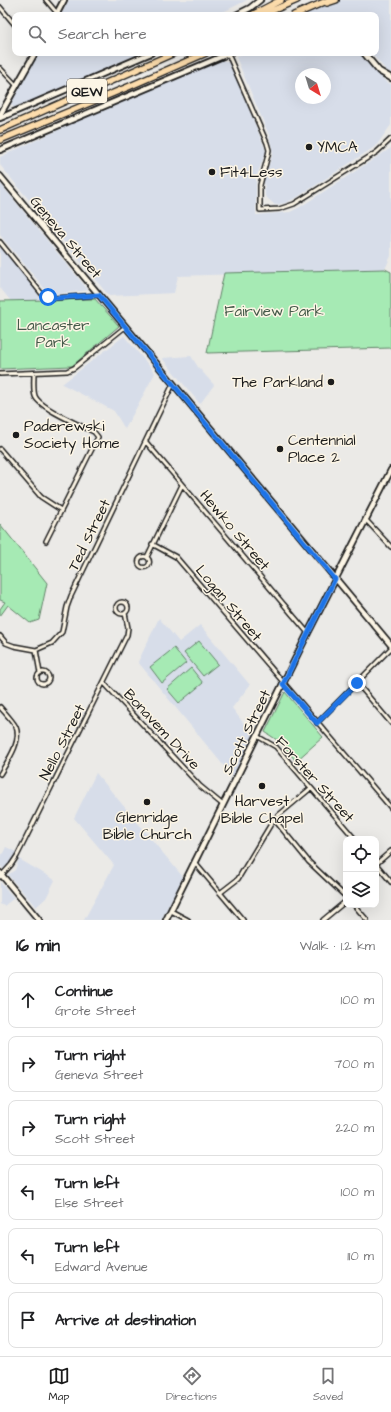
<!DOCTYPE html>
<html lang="en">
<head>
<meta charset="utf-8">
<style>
	:root { --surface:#fff; --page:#f6f6f6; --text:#202124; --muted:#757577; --line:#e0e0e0; --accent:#1c1c1c }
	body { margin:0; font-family:"Architects Daughter",sans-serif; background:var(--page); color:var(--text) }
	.controls { position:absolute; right:12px; bottom:12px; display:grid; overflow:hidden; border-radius:8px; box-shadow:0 4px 16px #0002 }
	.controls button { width:36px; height:36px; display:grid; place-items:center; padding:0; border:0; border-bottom:1px solid var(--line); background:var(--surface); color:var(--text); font:20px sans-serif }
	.compass { position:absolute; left:295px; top:68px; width:36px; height:36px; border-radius:50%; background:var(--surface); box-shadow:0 4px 16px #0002; rotate:142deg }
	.stop { position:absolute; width:12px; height:12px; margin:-9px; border:3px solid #1a73e8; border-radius:50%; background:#fff }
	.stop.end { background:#1a73e8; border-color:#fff; box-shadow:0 1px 4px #0008 }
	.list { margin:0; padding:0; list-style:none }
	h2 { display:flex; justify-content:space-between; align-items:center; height:52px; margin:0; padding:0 16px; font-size:17px }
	h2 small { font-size:13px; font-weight:400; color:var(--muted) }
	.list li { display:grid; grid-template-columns:26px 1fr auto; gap:12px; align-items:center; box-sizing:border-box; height:56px; margin:0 8px 8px; padding:0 8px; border:1px solid var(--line); border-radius:8px }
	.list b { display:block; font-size:15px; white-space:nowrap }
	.list p { margin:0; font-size:13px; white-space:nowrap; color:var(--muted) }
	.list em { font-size:13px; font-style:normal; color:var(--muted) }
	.icon { flex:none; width:22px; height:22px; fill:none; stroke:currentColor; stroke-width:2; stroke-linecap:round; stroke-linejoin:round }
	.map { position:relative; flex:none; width:391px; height:920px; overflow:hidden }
	.search { position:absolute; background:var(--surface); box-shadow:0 4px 16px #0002; left:12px; right:12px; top:12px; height:44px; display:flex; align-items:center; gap:10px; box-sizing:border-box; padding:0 14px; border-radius:8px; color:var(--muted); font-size:15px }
	.sheet { height:436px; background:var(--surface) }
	nav { display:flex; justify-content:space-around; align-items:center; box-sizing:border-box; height:56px; border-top:1px solid var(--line); background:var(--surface); font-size:11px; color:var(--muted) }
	nav a { display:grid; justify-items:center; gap:2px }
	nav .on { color:var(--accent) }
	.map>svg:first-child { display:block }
</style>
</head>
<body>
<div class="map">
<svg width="391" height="920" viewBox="0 0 391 920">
	<rect width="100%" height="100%" fill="#ebeae7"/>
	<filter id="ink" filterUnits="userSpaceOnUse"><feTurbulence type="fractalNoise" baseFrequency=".025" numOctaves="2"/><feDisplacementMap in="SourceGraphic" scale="8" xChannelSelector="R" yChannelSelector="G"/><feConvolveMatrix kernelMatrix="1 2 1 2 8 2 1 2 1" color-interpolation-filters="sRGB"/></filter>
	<g filter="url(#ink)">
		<path fill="#d7dde9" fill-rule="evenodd" d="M69,0H247L217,15H61Z
			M336,0H391V73L386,70L371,53H376V15H309L304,14Z
			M39,53H141L14,108L11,104Z
			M245,53H359L386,82L391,84V125L376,146L296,198L285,203L275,205L265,196L264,179L273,153L269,135L236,57ZM301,74H325V98H301Z
			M222,60L230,63L266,151L256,178V215L290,212L300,207L391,148V256L385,269L178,276L174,293L109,296L0,165V157L82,119Z
			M0,183L88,290L50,295L0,235Z
			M0,244L41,295L40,301H11L0,288Z
			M124,336L155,373L125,429L114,411L62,384Z
			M191,356L198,367L214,385L200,404L162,358Z
			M159,618L179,642L200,625L250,685L232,708L254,737L233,777L138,662Z
			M96,773L183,877L161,920H84L114,865L74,818Z
			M6,847L16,852L10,863L3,869L0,865V856L3,853Z
			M19,859L55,880L46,898L36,907L8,875L15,870Z
			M0,882L14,898L4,906L0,904Z"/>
		<path fill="#a6eab4" stroke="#618368" d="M385,269L391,272V348L207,353L224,273Z
			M95,299L119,326L72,366L0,369V301Z
			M0,524L47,583L39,620L30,623L8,605L0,616V609L5,602L0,600Z
			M199,641L218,664L203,676L184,653Z
			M174,648L186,663L162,683L150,667Z
			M191,668L203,683L179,703L167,689Z
			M285,692L323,737L296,761L280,742L265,732Z"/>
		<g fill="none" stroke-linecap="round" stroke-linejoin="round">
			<defs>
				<path id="street" d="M46,0L57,13
					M0,7L15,25
					M228,54L267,143L269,150L268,155L260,185V210L279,209L294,204L377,152L391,139
					M0,68L17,86
					M0,242L42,294L48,297L55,298L99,295
					M34,373C34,380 33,390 35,396C39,408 82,426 94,432L98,437L46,541
					M0,374L67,371L74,368L125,327
					M146,442L308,633
					M0,449L41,497L61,510
					M366,520L391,547
					M152,544L176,557L391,808
					M138.5 562a5.5 5.5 0 1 1 11 0a5.5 5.5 0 1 1-11 0Z
					M147,557L182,485
					M116 608a6 6 0 1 1 12 0a6 6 0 1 1-12 0Z
					M0,636L6,643L14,646L36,650L52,643L62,632L67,607L71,596L173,384
					M36,650L40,673
					M37 678a6 6 0 1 1 12 0a6 6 0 1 1-12 0Z
					M104,683L200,786L223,805
					M357,683L391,723
					M0,707C5,713 12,720 16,727C22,742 7,762 0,774
					M317,723L391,648
					M257,736L276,747L355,839
					M274,819L309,862L346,897
					M195,863L243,920
					M376,864L391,882
					M376,864L391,851
					M0,877L11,865L17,856L127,635L128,628L125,613
					M220,893L238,879L274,819L311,788
					M354,905L367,920
					M171,911L188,920
					M323,920L346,901"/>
				<path id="secondary" d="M56,15L64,0
					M236,15L250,8L260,0
					M364,53L379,71L391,78
					M0,115L35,53
					M0,118L151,53
					M0,150L230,53
					M0,176L391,645
					M0,873L39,920
					M166,920L308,633L391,470"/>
				<path id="highway" d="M327,3L336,0
					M252,15L281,0
					M262,15L297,0
					M294,15L329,0
					M0,130L174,53
					M0,140L128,87L206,53"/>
			</defs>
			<use href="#street" stroke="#1c1c1c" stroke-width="6"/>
			<use href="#secondary" stroke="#1c1c1c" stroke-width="8"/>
			<use href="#highway" stroke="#1c1c1c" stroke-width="8"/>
			<use href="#street" stroke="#fcf5e5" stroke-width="3"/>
			<use href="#secondary" stroke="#fcf5e5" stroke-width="4.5"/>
			<use href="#highway" stroke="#fcdcac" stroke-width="5.5"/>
		</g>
	</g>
	<g fill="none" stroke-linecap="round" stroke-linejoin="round" filter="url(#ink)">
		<path stroke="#1a73e8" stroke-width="5" d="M48,297L55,298L99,295L335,579L283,684L317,723L357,683"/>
	</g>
	<g fill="#1c1c1c" stroke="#fcf5e5" stroke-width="1.5">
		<circle cx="309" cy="147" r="4"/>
		<circle cx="212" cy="172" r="4"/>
		<circle cx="331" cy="382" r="4"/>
		<circle cx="16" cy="435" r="4"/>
		<circle cx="280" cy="449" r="4"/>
		<circle cx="262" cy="786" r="4"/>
		<circle cx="147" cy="802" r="4"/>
	</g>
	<g text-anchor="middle" stroke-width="3" stroke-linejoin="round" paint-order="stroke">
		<rect fill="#fcf5e5" stroke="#5f5d58" stroke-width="1" x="67" y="79" width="40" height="24" rx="3"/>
		<g font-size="14" font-weight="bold" fill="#1c1c1c">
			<text x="87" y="96">QEW</text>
		</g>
		<g font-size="15" fill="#1c1c1c" stroke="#fcf5e5" text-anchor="start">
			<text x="317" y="152">YMCA</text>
			<text x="220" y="177">Fit4Less</text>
			<text x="323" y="387" text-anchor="end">The Parkland</text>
			<text x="24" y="431">Paderewski<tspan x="24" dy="17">Society Home</tspan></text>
			<text x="288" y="445">Centennial<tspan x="288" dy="17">Place 2</tspan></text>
			<text x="262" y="806" text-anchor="middle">Harvest<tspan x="262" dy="17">Bible Chapel</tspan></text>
			<text x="147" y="822" text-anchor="middle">Glenridge<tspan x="147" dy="17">Bible Church</tspan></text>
		</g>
		<g font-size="15" fill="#1c1c1c" stroke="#fcf5e5">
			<text transform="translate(66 237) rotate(50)" y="5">Geneva Street</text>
			<text transform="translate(235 530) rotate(50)" y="5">Hewko Street</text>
			<text transform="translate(89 535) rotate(-64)" y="5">Ted Street</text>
			<text transform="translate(229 603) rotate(50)" y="5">Logan Street</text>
			<text transform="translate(162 729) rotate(47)" y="5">Bonavem Drive</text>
			<text transform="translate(246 732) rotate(-64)" y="5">Scott Street</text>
			<text transform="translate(62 742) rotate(-63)" y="5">Nello Street</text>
			<text transform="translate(315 779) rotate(48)" y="5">Forster Street</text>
		</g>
		<g font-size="15" fill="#455a4a" stroke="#fcf5e5">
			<text x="274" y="316">Fairview Park</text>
			<text x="53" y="330">Lancaster<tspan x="53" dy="17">Park</tspan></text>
		</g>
	</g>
</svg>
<div class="controls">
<button><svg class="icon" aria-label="locate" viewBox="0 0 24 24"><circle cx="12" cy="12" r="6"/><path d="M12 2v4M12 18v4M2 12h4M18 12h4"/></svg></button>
<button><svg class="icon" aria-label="layers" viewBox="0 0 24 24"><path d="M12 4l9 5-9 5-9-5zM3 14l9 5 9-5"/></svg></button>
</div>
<svg class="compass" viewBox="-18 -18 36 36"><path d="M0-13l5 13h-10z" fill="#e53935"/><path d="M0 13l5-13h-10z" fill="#757577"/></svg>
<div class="stop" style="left:48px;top:297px"></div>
<div class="stop end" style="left:357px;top:683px"></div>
<div class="search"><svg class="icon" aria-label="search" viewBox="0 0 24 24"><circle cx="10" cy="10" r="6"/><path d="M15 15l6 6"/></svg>Search here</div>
</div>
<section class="sheet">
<h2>16 min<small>Walk · 1.2 km</small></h2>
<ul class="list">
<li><svg class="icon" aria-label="ahead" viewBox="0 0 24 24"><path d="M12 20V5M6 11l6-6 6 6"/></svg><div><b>Continue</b><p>Grote Street</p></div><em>100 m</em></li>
<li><svg class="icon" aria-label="right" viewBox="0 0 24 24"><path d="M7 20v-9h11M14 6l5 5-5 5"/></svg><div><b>Turn right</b><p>Geneva Street</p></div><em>700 m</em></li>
<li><svg class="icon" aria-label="right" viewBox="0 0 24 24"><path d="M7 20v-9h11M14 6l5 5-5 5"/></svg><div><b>Turn right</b><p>Scott Street</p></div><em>220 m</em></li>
<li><svg class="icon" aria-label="left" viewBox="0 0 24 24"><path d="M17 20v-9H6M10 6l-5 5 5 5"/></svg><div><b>Turn left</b><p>Else Street</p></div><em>100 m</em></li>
<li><svg class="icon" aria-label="left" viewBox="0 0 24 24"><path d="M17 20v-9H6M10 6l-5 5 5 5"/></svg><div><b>Turn left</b><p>Edward Avenue</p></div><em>110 m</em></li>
<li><svg class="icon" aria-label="arrive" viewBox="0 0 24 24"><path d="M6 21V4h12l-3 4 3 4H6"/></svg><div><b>Arrive at destination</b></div></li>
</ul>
</section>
<nav>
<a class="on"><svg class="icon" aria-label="map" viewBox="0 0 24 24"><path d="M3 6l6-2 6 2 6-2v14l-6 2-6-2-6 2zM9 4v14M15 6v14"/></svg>Map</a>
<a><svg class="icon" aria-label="directions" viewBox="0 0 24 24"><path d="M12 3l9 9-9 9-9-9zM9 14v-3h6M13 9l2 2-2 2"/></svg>Directions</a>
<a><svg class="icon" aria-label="saved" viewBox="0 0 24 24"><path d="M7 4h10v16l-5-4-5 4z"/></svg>Saved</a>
</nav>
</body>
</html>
